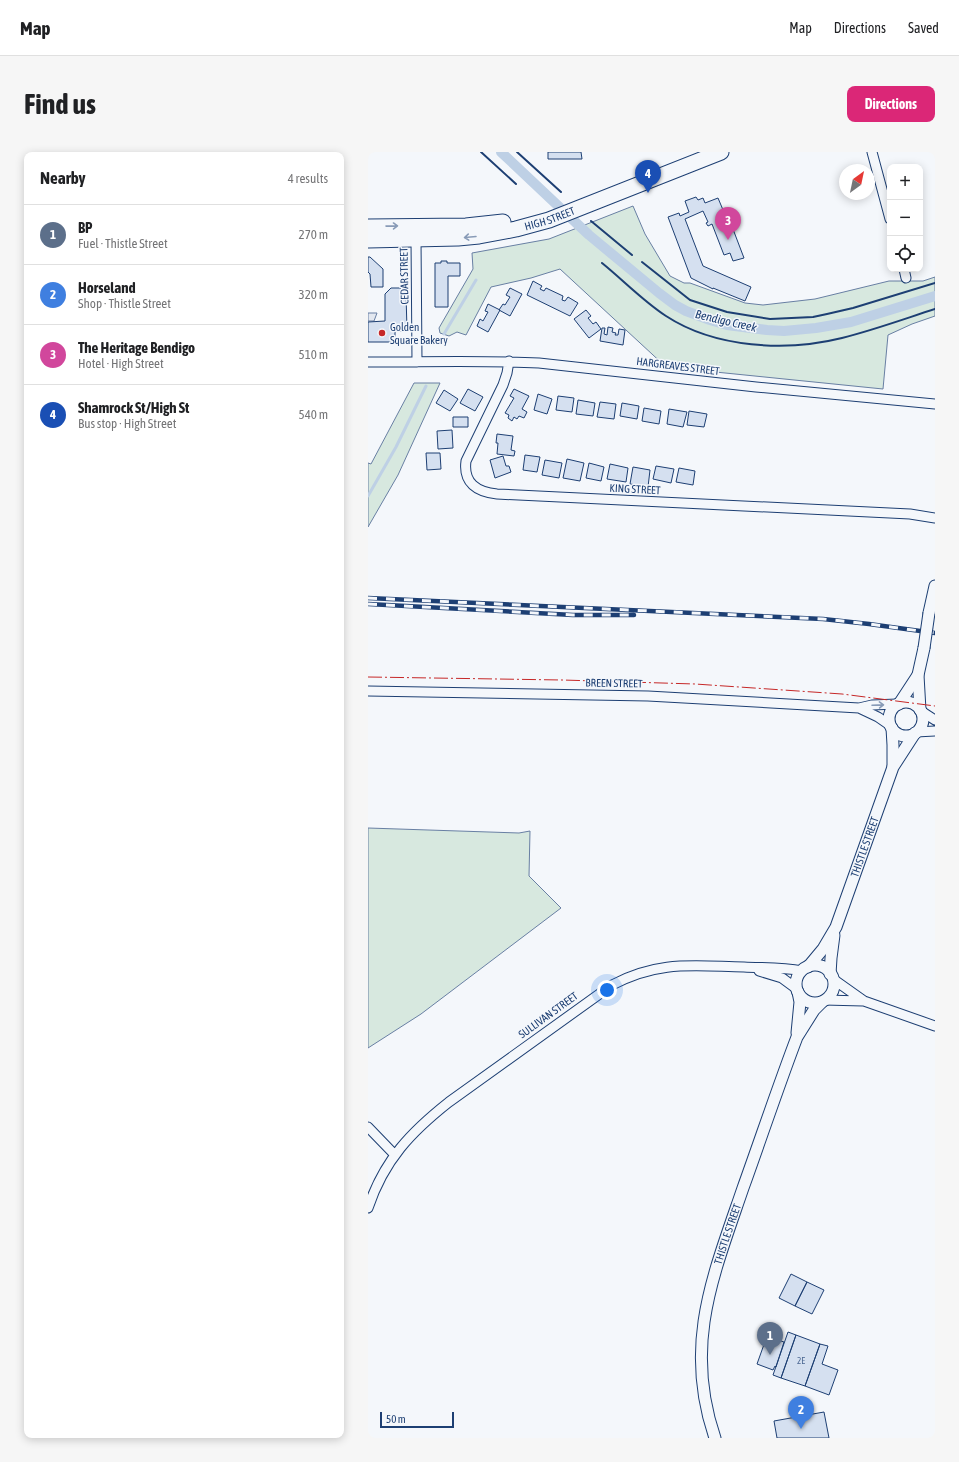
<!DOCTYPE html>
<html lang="en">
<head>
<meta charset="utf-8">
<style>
	:root { --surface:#fff; --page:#f6f6f6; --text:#202124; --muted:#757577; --line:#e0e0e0; --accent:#db2777 }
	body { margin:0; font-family:"Asap Condensed",sans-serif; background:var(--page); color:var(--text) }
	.controls { position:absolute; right:12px; top:12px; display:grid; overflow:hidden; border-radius:8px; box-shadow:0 2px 10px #0003 }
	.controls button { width:36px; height:36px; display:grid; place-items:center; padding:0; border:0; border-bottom:1px solid var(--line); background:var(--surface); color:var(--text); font:20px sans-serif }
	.compass { position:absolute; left:471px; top:12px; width:36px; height:36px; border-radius:50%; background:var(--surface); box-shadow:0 2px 10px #0003; rotate:33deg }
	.scale { position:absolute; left:12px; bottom:10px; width:74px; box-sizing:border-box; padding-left:4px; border:2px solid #1d3f73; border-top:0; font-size:11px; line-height:14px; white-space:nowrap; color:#1d3f73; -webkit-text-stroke:3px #f4f7fb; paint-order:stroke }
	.you { position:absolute; left:239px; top:838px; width:14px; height:14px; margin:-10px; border:3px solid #fff; border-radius:50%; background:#1a73e8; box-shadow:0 0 0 6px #1a73e833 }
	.badge { display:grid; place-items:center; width:26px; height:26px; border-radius:50%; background:var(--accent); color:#fff; font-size:13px; font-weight:700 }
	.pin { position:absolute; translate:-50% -33px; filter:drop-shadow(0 1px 2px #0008) }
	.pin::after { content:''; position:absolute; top:21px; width:14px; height:12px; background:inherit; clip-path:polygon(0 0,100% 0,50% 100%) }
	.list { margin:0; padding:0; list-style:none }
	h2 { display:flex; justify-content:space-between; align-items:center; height:52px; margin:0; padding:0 16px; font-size:17px }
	h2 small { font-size:13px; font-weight:400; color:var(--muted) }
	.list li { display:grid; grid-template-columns:26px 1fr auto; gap:12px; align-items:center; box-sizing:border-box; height:60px; padding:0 16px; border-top:1px solid var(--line) }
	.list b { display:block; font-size:15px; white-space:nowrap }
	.list p { margin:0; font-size:13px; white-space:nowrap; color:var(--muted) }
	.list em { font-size:13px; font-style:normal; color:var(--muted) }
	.icon { flex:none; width:22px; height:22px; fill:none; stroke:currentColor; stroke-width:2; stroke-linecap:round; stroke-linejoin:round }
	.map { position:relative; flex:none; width:567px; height:1286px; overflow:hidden; border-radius:8px }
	header { display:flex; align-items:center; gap:24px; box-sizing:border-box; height:56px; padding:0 20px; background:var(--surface); border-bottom:1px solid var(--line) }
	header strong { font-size:19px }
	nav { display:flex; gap:22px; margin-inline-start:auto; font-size:14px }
	.intro { display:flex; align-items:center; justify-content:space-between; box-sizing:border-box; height:96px; padding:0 24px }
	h1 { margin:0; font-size:28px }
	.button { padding:10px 18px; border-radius:8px; background:var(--accent); color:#fff; font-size:14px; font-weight:700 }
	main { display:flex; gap:24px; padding:0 24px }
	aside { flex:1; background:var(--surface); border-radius:8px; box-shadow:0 2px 10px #0003 }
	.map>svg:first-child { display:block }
</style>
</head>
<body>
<header>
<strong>Map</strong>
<nav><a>Map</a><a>Directions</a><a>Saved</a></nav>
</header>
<div class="intro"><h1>Find us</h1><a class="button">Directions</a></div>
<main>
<aside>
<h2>Nearby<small>4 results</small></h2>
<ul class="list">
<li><span class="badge" style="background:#5c6f8a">1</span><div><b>BP</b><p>Fuel · Thistle Street</p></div><em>270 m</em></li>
<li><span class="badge" style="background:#3f7fe0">2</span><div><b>Horseland</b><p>Shop · Thistle Street</p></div><em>320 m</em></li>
<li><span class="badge" style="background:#d1479c">3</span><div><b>The Heritage Bendigo</b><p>Hotel · High Street</p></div><em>510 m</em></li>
<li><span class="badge" style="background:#1a4fb4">4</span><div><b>Shamrock St/High St</b><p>Bus stop · High Street</p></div><em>540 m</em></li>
</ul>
</aside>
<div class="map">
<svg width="567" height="1286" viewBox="0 0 567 1286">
	<rect width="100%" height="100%" fill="#f4f7fb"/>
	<path fill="#d7e8df" stroke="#687fa3" d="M265,54L277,82L302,124L316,131H322L377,151L395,153L447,147L521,129H555L567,125V164L544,172L520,183L515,237L298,215L192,117L163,126L123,135L98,183L89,180L81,184L72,181L71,176L105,117L104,101L181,87Z
		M46,231H72L30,323L0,375V311L3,312Z
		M0,676L151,681L162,679L161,724L193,756L53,862L0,896Z"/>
	<path fill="#e3e8f0" stroke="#687fa3" d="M0,161H9L6,169H0Z"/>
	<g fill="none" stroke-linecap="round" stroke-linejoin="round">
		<path stroke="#bed0e5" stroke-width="3" d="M76,182L108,128
			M0,344L28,295L58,234"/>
		<path stroke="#bed0e5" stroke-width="10" d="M133,0L221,83L291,141L307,153L318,159L342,168L359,173L399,178L416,179L448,176L483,170L567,144"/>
	</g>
	<path fill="#d5e0f0" stroke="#1d3f73" d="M180,0H213L214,7H180Z
		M328,45L330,48L335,46L337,51L350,46L358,65L360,64L376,106L365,109L362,101L356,103L344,72L340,74L338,71L340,70L335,59L317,67L335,114L383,135L377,149L345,136V137L323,126L300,65L311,61L312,64L321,60L317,49Z
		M0,105H2L15,117V135H3L2,122L0,120Z
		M73,109H79V111H92V124H80V155H67V111H73Z
		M165,129L174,134L172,137L176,139L178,136L195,144L194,148L197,149L200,145L210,151L202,164L159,143Z
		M23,136H32L38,142L39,178L38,179H27V190H0V170L17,169V142Z
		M142,136L154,142L142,164L131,158L135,152L137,153L142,145L138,143Z
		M120,152L132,158L120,180L109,174L112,167L115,169L120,160L117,159Z
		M218,158L223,164L220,166L225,172L228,170L233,177L221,186L206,167Z
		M240,175L245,176L244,180L248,181L247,183H250L251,177L257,178L255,193L232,189L234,176H237L236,182L239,183Z
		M100,237L115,245L107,259L92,251Z
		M146,237L161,244L154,257L159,260L156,266L151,264L149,267L146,265L144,269L140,266L141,263L137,261L146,246L142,244Z
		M76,238L90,247L82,259L68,251Z
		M170,242L184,247L179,262L166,258Z
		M190,244L206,246L204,260L188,258Z
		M210,248L227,251L225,264L208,262Z
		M232,250L248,252L246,267L229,265Z
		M254,251L271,254L269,267L252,264Z
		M276,256L293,259L291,272L274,269Z
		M301,257L319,260L315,275L299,272Z
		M321,259L339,262L336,275L319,273Z
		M85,265H100V275H85Z
		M84,278L85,296L70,297L69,279Z
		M129,282L145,284L143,298L147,299L146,304L129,302L130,291H128Z
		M58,301H72L73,317L59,318Z
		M157,303L172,305L169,320L155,318Z
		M135,304L138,314H141L143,320L127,326L122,308Z
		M199,307L216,311L212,329L195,326Z
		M177,308L194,311L191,326L174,323Z
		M221,311L236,315L233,329L218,326Z
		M242,312L260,316L258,330L239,327Z
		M288,314L306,317L303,331L285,327Z
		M265,315L282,318L280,335L262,332Z
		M311,316L327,319L325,333L308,330Z
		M423,1122L439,1130L427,1154L411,1146Z
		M439,1130L456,1138L444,1162L427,1154Z
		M420,1180L428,1183L413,1226L405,1223Z
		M428,1183L452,1192L437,1234L413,1226Z
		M399,1184L416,1190L408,1215L407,1214L405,1218L389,1212Z
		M452,1192L460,1194L454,1212L470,1218L461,1243L437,1234Z
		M456,1260L461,1286H409L406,1269Z"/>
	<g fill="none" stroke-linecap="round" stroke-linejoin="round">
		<defs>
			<path id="minor" d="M504,0L522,67
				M48,87L49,210
				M536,117L538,126
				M141,209L139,221L135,233L98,309C95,331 109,340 129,342L542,362L567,366
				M0,210C57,210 114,208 171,211L388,235L567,252
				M0,539L280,544L491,556L504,553L529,552
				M491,556L510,565L523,574
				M553,559L567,568
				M548,580L567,579
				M391,819L414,826L429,837
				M465,827L496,849L567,874
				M456,848L495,849
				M0,975L27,1003
				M0,1056C16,1008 43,980 81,950L244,833C291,808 325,814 376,815C395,816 414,815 434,819"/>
			<g id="tertiary">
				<path d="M561,461L567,434"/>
				<circle cx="538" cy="567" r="17"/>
				<path d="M531,552L550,523"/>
				<path d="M552,558L550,523L556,496"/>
				<path d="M524,576L525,593V614"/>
				<circle cx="447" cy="832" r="19"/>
				<path id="s1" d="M440,815L455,797L468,775L525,615L547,581"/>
				<path d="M462,822L463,806L466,783"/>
				<path d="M429,881L432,850L430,840"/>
				<path id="s2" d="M347,1286C315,1193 345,1124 375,1036C393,986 410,935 429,885L446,858L454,850"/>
			</g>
			<g id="trunk">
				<path d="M0,75L98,74L135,70"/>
				<path id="s3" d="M0,88L90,86L111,84L148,77L181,68L353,0"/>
			</g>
		</defs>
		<use href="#minor" stroke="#1d3f73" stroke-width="11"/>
		<use href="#tertiary" stroke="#1d3f73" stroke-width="13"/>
		<use href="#trunk" stroke="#1d3f73" stroke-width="17"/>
		<use href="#minor" stroke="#f4f7fb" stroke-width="9"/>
		<use href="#tertiary" stroke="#f4f7fb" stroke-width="11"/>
		<use href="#trunk" stroke="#f4f7fb" stroke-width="15"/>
		<defs>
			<path id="rail" d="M0,446L455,467L501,472L567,481
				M0,452L205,463H266"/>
		</defs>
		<use href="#rail" stroke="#1d3f73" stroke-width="4.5"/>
		<use href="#rail" stroke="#f4f7fb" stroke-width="3" stroke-dasharray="9" stroke-linecap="butt"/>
		<defs>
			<path id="tertiary-bridge" d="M556,496L561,461"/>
		</defs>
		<use href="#tertiary-bridge" stroke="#1d3f73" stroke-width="13" stroke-linecap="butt"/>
		<use href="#tertiary-bridge" stroke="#f4f7fb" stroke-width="11"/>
		<path stroke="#1d3f73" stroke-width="2" d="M113,0L148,32
			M149,0L193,40
			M223,69L264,103
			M274,110L322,148L359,160L402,167L445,165L459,162L485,156L567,131
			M234,111C255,128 275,149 298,164C347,196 418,200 474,186C506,178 536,167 567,157"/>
		<path stroke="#c62828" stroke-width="1" stroke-dasharray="14 3 2 3" stroke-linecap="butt" d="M0,525L194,528L327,532L474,542L567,554"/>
	</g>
	<defs><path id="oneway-shaft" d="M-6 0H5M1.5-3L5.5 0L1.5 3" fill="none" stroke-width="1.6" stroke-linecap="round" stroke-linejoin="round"/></defs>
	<g stroke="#889bb7">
		<use href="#oneway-shaft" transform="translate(24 74) rotate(-1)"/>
		<use href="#oneway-shaft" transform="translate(102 85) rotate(175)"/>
		<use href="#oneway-shaft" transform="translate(510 553) rotate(-2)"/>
	</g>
	<circle fill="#c62828" stroke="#f4f7fb" stroke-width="1.5" cx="14" cy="181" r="4"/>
	<g text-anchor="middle" stroke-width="3" stroke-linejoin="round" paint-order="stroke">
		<g font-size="9" fill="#4b6792">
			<text x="433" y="1212">2E</text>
		</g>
		<g font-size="11" fill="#1d3f73" stroke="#f4f7fb">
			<text dy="4" stroke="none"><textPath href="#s3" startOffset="184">HIGH STREET</textPath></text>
			<text transform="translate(36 124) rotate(-91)" y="4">CEDAR STREET</text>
			<text transform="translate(310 214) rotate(7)" y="4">HARGREAVES STREET</text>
			<text transform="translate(267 337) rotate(3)" y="4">KING STREET</text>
			<text transform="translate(246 531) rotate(1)" y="4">BREEN STREET</text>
			<text dy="4" stroke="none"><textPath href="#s1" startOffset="134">THISTLE STREET</textPath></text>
			<text transform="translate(180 863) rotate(-36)" y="4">SULLIVAN STREET</text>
			<text dy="4" stroke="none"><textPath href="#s2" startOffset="209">THISTLE STREET</textPath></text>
		</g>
		<g font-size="11" fill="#1d3f73" stroke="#f4f7fb" text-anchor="start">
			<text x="22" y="179">Golden<tspan x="22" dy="13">Square Bakery</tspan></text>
		</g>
		<g font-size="12" font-style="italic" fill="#1d3f73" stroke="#f4f7fb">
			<text transform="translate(358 169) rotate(13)" y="4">Bendigo Creek</text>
		</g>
	</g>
</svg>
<div class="controls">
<button>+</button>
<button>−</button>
<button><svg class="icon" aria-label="locate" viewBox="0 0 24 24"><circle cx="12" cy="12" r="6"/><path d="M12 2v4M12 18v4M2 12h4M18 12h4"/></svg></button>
</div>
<svg class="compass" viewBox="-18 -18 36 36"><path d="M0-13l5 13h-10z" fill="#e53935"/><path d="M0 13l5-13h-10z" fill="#757577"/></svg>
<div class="scale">50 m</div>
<div class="you"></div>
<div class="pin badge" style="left:402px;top:1203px;background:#5c6f8a">1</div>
<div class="pin badge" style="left:433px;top:1277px;background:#3f7fe0">2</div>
<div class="pin badge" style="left:360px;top:88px;background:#d1479c">3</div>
<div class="pin badge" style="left:280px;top:41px;background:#1a4fb4">4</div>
</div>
</main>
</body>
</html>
